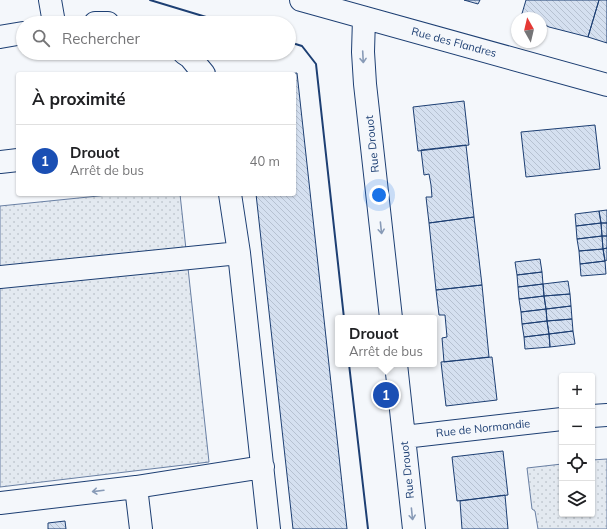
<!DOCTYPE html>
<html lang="fr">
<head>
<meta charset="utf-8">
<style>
	:root { --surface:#fff; --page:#f2f2f2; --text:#202124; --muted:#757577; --line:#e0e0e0; --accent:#db2777 }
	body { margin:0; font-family:Mulish,sans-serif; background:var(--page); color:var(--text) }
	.controls { position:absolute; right:12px; bottom:12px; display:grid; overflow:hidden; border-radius:4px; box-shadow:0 1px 3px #0004 }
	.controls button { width:36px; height:36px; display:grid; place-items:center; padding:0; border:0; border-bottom:1px solid var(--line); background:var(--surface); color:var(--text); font:20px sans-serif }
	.compass { position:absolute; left:511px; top:12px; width:36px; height:36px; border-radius:50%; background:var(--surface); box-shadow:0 1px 3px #0004; rotate:352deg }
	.you { position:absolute; left:379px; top:195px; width:14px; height:14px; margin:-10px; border:3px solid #fff; border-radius:50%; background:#1a73e8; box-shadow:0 0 0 6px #1a73e833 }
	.badge { display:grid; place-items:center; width:26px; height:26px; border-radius:50%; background:var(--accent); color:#fff; font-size:13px; font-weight:700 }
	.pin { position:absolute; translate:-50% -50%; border:2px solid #fff; box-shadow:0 1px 4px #0006 }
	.popup { position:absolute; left:335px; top:315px; width:102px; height:52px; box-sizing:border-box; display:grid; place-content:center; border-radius:4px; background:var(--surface); filter:drop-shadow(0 1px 3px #0005); font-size:13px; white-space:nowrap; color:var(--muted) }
	.popup b { font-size:15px; color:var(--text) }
	.popup::after { content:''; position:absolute; left:50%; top:100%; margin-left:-8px; border:8px solid transparent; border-top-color:var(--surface) }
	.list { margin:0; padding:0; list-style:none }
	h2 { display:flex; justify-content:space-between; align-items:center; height:52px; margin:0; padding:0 16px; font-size:17px }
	h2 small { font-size:13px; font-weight:400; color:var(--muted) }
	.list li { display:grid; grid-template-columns:26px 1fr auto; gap:12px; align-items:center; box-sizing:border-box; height:72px; padding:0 16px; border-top:1px solid var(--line) }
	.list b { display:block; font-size:15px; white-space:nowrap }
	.list p { margin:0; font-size:13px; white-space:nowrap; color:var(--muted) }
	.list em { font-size:13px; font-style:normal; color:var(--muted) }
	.icon { flex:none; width:22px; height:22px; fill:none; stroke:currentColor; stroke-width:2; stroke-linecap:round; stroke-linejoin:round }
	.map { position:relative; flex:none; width:607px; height:529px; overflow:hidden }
	.search { position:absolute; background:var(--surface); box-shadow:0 1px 3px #0004; left:16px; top:16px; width:280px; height:44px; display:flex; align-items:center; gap:10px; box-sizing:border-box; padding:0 14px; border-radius:22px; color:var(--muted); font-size:15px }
	.panel { position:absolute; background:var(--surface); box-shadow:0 1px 3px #0004; left:16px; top:72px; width:280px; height:124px; border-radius:4px }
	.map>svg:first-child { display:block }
</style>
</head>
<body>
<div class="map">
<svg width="607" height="529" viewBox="0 0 607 529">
	<defs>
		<pattern id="grass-dots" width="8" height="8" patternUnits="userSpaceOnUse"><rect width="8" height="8" fill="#e3e9f0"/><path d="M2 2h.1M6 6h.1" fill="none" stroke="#c2c9d1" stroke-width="1.8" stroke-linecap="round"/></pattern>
		<pattern id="building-back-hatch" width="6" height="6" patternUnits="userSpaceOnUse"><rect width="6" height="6" fill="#d5e0f0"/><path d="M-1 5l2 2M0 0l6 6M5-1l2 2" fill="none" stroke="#b6c1d1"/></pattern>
	</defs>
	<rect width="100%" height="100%" fill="#f4f7fb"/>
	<path fill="url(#grass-dots)" stroke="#687fa3" d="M118,194H180L209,462L0,487V206Z
		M607,459V529H538L535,511L532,509L527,468L562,464V514H592V460Z"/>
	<path fill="url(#building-back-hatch)" stroke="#1d3f73" d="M464,0H480L478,4Z
		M526,0H599L588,37L549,27L541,23V18L521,17Z
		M599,0H607V43L588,37Z
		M297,73L347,529H293L256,194H294V74H288Z
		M464,101L469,145L418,151L413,107Z
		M595,125L600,169L526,177L521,132Z
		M466,145L474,217L429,223L426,197H432L431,185L429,174L424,175L421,150Z
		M607,210V223H601L599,211Z
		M599,211L601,223L576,226L575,214Z
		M474,217L482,285L436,290L429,223Z
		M601,223H607V236H602Z
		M601,223L602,236L577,239L576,226Z
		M602,236L603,249L579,251L577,239Z
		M602,236H607V248L603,249Z
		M607,248V260L605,261L603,249Z
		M603,249L605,261L580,264L579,251Z
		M540,259L542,272L517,275L515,262Z
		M605,261L606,274L581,276L580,264Z
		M542,272L543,284L518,287L517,275Z
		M568,281L570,294L544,296L543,284Z
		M543,284L544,296L519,299L518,287Z
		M482,285L489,357L444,362L442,338L447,337L445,315H439L436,290Z
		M570,294L571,306L546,309L544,296Z
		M544,296L546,309L521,312L519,299Z
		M571,306L572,319L547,321L546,309Z
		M546,309L547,321L522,324L521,312Z
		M572,319L573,331L549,334L547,321Z
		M547,321L549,334L524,337L522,324Z
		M573,331L575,344L550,347L549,334Z
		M549,334L550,347L525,349L524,337Z
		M492,357L497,400L446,406L441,362Z
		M503,451L508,495L457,501L452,457Z
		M505,495L508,529H462L460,501Z
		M65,521L66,529H48V523Z"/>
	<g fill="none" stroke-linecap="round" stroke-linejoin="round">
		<defs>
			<path id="minor" d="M50,0L54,23
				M301,0L607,85
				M364,18L363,52L365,84L391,318
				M95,23H108
				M0,37L23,33
				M184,53L190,57L204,74
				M0,162L18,160
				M230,194L239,253L269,529
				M0,277L239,253
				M396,364L414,529
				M592,416L607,415
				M404,437L562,419
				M0,503L136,487
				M141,529L136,487L263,467"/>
		</defs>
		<use href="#minor" stroke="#1d3f73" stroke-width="24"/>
		<use href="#minor" stroke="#f4f7fb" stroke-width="22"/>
		<path stroke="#1d3f73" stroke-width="2" d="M150,0L226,23
			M289,42L302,46L316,64L344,318
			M349,364L368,529"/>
	</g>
	<defs><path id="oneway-shaft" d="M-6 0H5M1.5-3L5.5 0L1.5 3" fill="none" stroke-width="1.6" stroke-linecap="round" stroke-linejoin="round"/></defs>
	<g stroke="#889bb7">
		<use href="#oneway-shaft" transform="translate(363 57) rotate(87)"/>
		<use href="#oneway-shaft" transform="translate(381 228) rotate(84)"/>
		<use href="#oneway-shaft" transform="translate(98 491) rotate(173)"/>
		<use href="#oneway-shaft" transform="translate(412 514) rotate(84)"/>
	</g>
	<g text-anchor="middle" stroke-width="3" stroke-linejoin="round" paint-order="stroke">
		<g font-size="11" fill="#1d3f73" stroke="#f4f7fb">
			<text transform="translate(454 42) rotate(15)" y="4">Rue des Flandres</text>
			<text transform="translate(372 144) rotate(-96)" y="4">Rue Drouot</text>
			<text transform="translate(483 428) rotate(-6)" y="4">Rue de Normandie</text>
			<text transform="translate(407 470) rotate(-96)" y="4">Rue Drouot</text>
		</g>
	</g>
</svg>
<div class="controls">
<button>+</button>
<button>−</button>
<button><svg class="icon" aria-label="locate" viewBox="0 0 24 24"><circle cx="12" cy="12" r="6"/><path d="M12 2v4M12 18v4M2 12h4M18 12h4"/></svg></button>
<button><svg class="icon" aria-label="layers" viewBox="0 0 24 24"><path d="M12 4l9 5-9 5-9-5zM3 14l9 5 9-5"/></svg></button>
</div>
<svg class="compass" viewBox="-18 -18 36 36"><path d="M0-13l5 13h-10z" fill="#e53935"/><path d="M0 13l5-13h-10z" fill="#757577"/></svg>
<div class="you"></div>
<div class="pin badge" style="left:386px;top:395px;background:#1a4fb4">1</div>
<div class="popup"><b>Drouot</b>Arrêt de bus</div>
<div class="search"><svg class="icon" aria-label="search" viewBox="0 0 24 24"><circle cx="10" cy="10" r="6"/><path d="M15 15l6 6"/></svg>Rechercher</div>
<section class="panel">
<h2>À proximité<small></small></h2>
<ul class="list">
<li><span class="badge" style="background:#1a4fb4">1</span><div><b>Drouot</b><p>Arrêt de bus</p></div><em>40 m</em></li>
</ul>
</section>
</div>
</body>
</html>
